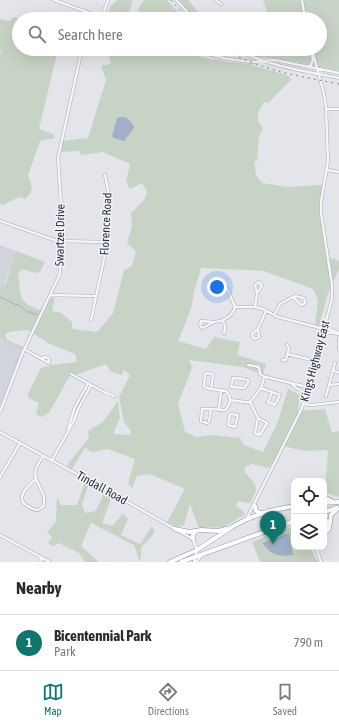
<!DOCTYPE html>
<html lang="en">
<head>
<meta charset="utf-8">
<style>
	:root { --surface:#fff; --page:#f7f7f7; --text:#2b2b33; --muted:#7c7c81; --line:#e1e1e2; --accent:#0f766e }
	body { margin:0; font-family:"Asap Condensed",sans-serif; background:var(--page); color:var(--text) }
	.controls { position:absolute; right:12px; bottom:12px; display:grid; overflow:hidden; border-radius:8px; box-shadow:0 4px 16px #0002 }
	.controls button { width:36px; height:36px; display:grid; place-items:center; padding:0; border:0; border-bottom:1px solid var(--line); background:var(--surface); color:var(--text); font:20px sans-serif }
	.you { position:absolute; left:217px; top:287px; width:14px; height:14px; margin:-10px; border:3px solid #fff; border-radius:50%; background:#1a73e8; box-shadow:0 0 0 6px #1a73e833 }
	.badge { display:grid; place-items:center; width:26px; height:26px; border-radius:50%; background:var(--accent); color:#fff; font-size:13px; font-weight:700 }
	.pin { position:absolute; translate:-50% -33px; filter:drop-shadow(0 1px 2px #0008) }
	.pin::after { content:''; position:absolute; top:21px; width:14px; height:12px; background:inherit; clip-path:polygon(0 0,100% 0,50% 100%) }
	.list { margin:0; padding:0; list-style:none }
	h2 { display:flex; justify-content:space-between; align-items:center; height:52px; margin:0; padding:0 16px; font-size:17px }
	h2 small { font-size:13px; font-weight:400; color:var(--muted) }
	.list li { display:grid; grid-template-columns:26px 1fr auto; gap:12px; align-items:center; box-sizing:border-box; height:56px; padding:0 16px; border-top:1px solid var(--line) }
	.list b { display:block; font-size:15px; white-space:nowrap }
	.list p { margin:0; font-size:13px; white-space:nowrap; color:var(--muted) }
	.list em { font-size:13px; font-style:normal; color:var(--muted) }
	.icon { flex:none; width:22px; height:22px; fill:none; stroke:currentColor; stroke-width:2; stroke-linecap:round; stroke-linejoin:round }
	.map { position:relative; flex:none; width:339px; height:562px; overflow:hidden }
	.search { position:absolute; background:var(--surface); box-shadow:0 4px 16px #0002; left:12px; right:12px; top:12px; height:44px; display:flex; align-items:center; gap:10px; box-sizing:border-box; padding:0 14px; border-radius:22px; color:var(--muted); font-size:15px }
	.sheet { height:108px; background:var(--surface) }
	nav { display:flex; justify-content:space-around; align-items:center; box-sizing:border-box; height:56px; border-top:1px solid var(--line); background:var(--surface); font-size:11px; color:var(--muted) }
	nav a { display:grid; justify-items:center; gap:2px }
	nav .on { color:var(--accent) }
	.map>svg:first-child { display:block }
</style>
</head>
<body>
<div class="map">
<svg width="339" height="562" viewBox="0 0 339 562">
	<rect width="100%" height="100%" fill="#e3e5ea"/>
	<path fill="#d1d4dc" d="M0,245L16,251L0,297Z
		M0,338L22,350L0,407Z"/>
	<path fill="#c7d3c5" d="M117,0H133L127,19H109L110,7Z
		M144,0H167L184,19H157L151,18L138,10Z
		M178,0H188L199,13L219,19C196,19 193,20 178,0Z
		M263,0H339V71L280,59L258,57L239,49H320V19H262L267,10Z
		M13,17L25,19H19V49H58L39,129L53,134L55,138L40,141L28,175C32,187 35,190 25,199L19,197L3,205L0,203V54L1,52L0,49V19L10,21Z
		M113,49H172L186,51L204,58L228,62L250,64L261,68L284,74L289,76L291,80L268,103L264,102C258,112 254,118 263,128L259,137L257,161H254L256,175L262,183L288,187L323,185L321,210L327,257L339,261V269L328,293L319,326L315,325L318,300L313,289L264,271L201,268L194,292L191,309L178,341L206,349L214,337L240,342L238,355L266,364L263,375L243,367L189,360L192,368L178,404L185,432L196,437L214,435L240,438L244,445L263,452L277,424L288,389L300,395L298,411L325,409L332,433L339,431V497L325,492L328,450L304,451L283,446L269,468L252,464L245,467V472L255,484L256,491L250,503L238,501L236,506L245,513L244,515L224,527L199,528L190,504L184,525L177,527L167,522L185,489L150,474L137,476L132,488L128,483L135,459L108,449L92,452L85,448L72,469L67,465L89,438L88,431L103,422L118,401L120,418L113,434L129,435L131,431L124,422L119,397L130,375L123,369V375L111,372L106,364L69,377L49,413L42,417L36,414L39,403L29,398L28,394L41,368L51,365L77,362L75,354L48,343L28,330L8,332L5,335L7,340L23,347L22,350L0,338V289L6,283L16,251L45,262L40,272L36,273L23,269L19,272L18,276C22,297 17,301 39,310L51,298H55L52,311L61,313L72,322V329L97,332L113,313L124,270L132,266L136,251L127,243L132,226L131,213L144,200L147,192L142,183L130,189L126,182L130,164L103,152L81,155L79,151L60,152L62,141L88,138L106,80L101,66L111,64L109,58Z
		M86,478L90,480L82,504L85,513L96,511L106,489L113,493L102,523L112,526L123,514L128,519L121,535L140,544L152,526L155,532L141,548V559L136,562L139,559L134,545L91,523L81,546L99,562H85L79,553L59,543L53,546L48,543L52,537L47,533L56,521L57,497L61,505H77Z
		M294,526V547H311L314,556L319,562H260L252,542Z"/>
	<path fill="#a1b0c7" d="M122,117L127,118L134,126V128L124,141L114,138L112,136L117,118Z
		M289,533L293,555C277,557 272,555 262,543Z"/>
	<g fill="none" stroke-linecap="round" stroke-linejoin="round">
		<path stroke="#a1b0c7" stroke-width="1" d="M0,297L16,305L18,304L27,312H32V314H37"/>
		<defs>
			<path id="minor" d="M54,0L106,19
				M176,0L194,19
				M215,0L221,4
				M302,0L305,19
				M102,17L108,0
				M88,19L90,13
				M188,49L228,59L252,62L275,60L339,73
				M235,49C268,66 303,71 339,78
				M309,66L311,65L313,60L311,51
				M326,109H339
				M327,170L339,172
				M0,221L57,241L106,242
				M217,282L225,286L228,290L215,289L214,285Z
				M259,282L262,286L257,293L255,285Z
				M228,290L235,307
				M50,295L96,296
				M295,296L304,298L305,303L302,305L300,304L293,297Z
				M235,307H255L263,309L278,317L324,329L325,332L339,334
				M255,307L257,293
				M274,315L280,304L293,297
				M91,320L107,245L106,239L107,210L109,195L105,175
				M223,320L225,327L224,334
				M201,321L214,322L203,328L200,326Z
				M214,322C224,321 232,317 235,307
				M258,329L259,337L255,339L252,336V334Z
				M258,329L266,311
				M324,329L326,328L339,333
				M339,338V350
				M24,349L49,363V360L48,358L44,357L42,359
				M287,354L316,361
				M282,360H286L289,348L287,345
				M248,365L259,367L260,374L265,377
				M333,370L335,363
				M207,373L212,374L213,375L211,389L204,387L205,374Z
				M339,373L333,370L329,385L339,384
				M71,374L104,392L114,396
				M233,378L245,379L249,381L244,388L231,387Z
				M292,385L306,394
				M261,388L272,392
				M272,392L280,395L275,405L268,402Z
				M326,396L329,385
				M230,400L245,402H250L261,388L264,378L266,377L308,387
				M250,402L258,418
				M304,404L312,405L339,402
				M202,409H211L209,422L207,423L201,421Z
				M211,409L225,410C231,405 232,397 226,391L211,389
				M219,410L221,390
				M0,412L23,352L60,274L62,221L58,158L82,49
				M230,414L238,415L235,427L228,425Z
				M258,418L267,423L260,435L255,433Z
				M68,429L75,407L88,384
				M0,432L108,491L193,539L197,550L194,562
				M52,460L73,423L78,409L91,385
				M0,477L20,443
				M36,479L44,496V506L38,510C34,510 30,508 26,505C15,497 29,485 36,479Z
				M36,479C33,470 39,463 43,456
				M247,518L302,408L332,299V285L321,213V202L328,161L326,107L324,94L312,49
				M0,535L50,562
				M316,547L321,562
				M40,562L41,557
				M196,562L202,555"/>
			<path id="highway" d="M324,497L333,502
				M324,503L339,502
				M255,506L256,511L261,513
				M324,512L337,508
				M324,517C328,522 328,526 324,531
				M175,529L189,532L201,530L218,531L226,529
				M324,534L329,529L331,515L337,509
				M193,539V535L196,531
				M170,562L197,550L232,527L247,519L269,511L294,506
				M181,562L294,521"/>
		</defs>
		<use href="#minor" stroke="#a8acb4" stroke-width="3.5"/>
		<use href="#highway" stroke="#8b929f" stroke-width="5"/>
		<use href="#minor" stroke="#f5f6f8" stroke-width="2.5"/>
		<use href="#highway" stroke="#fff" stroke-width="4"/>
		<path stroke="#7e8492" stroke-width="1" stroke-dasharray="2 4" stroke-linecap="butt" d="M171,0L187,19
			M223,49C260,70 298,76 339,84"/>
	</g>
	<g text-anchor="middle" stroke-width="3" stroke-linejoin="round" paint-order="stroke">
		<g font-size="12" fill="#2c3241" stroke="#f3f4f7">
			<text transform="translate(106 224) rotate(-87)" y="4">Florence Road</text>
			<text transform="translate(60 235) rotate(-89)" y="4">Swartzel Drive</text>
			<text transform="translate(315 361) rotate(-75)" y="4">Kings Highway East</text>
			<text transform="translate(102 488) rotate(29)" y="4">Tindall Road</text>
		</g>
	</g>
</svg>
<div class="controls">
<button><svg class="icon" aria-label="locate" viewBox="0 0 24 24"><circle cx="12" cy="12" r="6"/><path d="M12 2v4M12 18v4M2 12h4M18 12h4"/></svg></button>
<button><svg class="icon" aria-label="layers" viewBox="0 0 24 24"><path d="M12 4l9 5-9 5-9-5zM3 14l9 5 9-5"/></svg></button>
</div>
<div class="you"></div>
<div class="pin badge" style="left:273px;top:544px">1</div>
<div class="search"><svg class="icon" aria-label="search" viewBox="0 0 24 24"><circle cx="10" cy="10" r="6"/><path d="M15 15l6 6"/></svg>Search here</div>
</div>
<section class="sheet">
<h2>Nearby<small></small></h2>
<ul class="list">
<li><span class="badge">1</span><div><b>Bicentennial Park</b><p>Park</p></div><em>790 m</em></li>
</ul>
</section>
<nav>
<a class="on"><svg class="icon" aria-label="map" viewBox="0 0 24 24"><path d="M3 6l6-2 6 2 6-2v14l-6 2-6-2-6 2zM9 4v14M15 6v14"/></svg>Map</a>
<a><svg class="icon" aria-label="directions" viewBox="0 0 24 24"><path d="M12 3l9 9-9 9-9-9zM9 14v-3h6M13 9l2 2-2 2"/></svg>Directions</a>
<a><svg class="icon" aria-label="saved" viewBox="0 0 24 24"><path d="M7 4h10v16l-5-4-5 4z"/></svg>Saved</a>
</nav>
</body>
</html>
